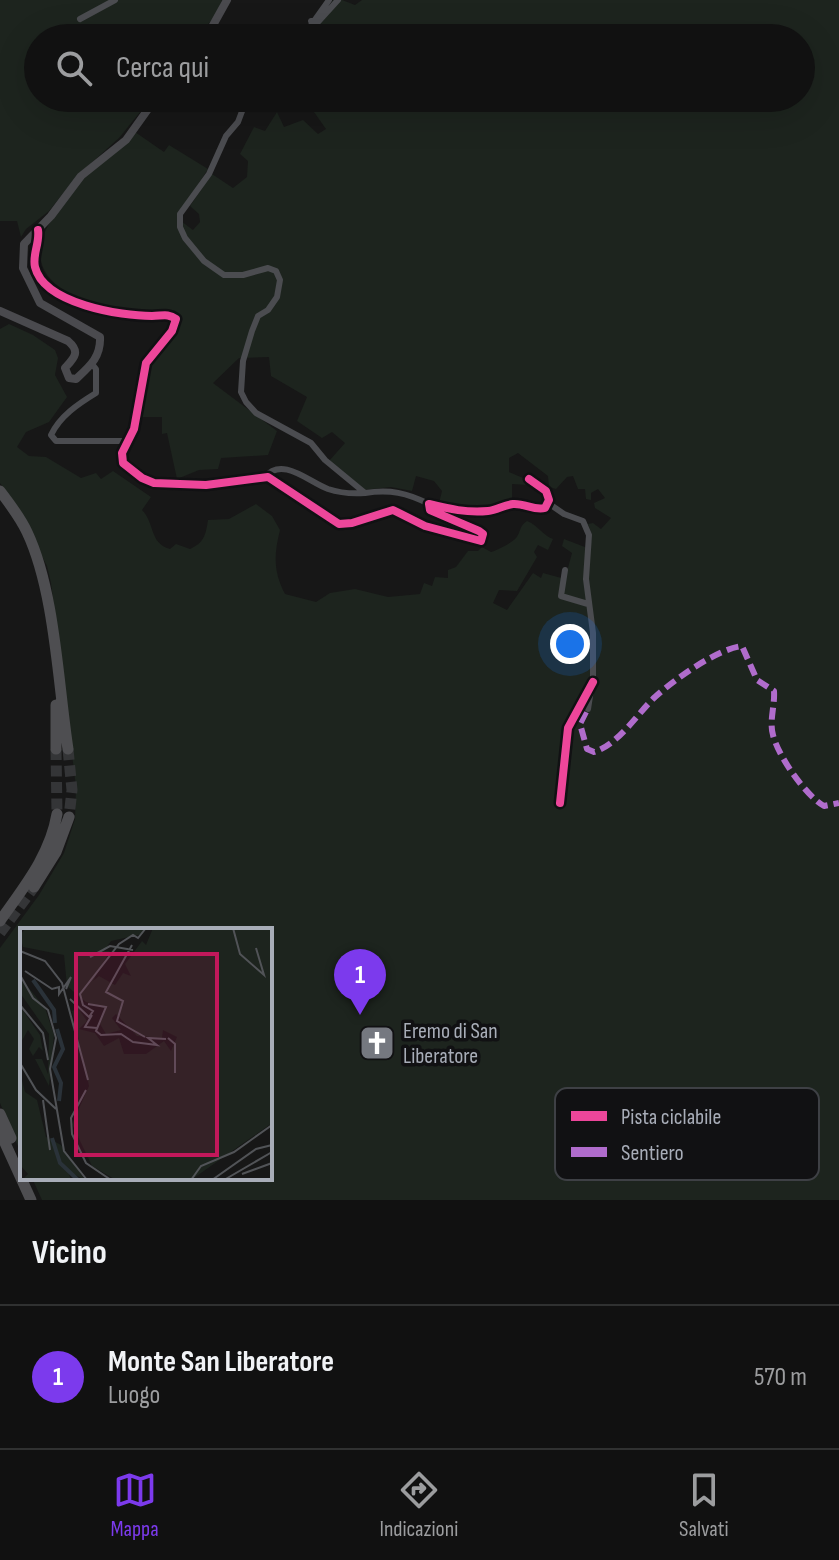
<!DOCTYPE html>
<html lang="it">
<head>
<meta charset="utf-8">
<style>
	:root { --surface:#111; --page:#1e1f1f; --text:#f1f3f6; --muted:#9c9d9f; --line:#303131; --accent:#7c3aed }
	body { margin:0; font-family:"Sofia Sans Condensed",sans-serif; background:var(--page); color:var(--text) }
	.you { position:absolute; left:570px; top:644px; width:28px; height:28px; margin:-20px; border:6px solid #fff; border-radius:50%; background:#1a73e8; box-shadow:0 0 0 12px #1a73e833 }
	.badge { display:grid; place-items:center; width:52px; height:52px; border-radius:50%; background:var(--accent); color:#fff; font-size:26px; font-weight:700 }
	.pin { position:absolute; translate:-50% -66px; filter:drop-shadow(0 2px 4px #0008) }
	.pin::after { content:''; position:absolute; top:42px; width:28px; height:24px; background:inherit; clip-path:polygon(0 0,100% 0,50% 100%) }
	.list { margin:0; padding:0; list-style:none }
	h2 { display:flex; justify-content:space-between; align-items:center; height:104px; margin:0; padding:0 32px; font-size:34px }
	h2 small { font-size:26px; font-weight:400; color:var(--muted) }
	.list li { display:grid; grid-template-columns:52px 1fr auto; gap:24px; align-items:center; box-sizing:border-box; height:144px; padding:0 32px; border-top:2px solid var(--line) }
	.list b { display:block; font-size:30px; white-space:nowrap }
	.list p { margin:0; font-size:26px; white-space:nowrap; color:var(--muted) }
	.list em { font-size:26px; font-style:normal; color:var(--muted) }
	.icon { flex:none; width:44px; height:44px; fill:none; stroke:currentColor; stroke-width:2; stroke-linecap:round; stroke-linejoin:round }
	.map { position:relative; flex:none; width:839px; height:1200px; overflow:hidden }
	.search { position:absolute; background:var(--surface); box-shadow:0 8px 32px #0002; left:24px; right:24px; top:24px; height:88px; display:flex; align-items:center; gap:20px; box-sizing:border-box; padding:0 28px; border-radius:44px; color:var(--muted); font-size:30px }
	.sheet { height:248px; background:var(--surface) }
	nav { display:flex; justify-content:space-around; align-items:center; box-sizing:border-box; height:112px; border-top:2px solid var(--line); background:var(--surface); font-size:22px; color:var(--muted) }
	nav a { display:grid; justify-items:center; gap:4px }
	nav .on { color:var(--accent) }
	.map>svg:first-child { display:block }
</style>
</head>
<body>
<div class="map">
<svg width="839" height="1200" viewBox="0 0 839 1200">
	<rect width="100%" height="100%" fill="#171717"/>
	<path fill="#1d241e" d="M0,0H222L216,16L194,38H38V98H144L145,106L119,138L78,175L49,211L26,229L21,237L17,221H0Z
		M333,0H342L355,5L362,0H839V1200H42L32,1178H270V930H22V1156L0,1103V948L39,895L64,853L75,819L76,787L51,583L47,566L17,507L0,483V329L9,324L33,335L55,350L58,358L55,375L67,397L49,422L26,432L17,447L29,456L46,457L81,478L96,473L101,479L113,471L151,497L142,510C155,523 149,543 170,549L176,544L190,549C204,543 206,534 208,520L229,519L256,504L272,516L280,530C274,554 273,571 285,594L316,602L330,593L355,589L388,597L420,594L424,583L432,586L435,577L448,578V570L456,567L468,551H478L482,547L491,552C498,550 511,543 516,538C521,532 519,526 527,521C538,525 542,535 553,539L548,550L538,545L534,552L537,557L517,591L499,590L493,603L507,610L533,573L541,578L543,573L565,579L572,553L562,546L564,539L590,549L592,535L588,524L593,523L601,529L611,518L595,508L594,503L605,498L598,489L591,493V500L586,499L585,489H578L573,476L567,477L556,489L549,487L548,476L518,453L509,458V472L523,478L529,485L512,484V501C486,509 465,508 439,503L442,491L434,481L416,476L412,491L391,487L363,490L329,461L345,443L332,432L322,438L297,421L307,397L271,376L269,357L239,358L213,383L277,431L268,455L221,458L218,469L199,470L177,479L167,433L162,434V417H140L148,366L179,327L177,315C162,308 133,311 115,308C71,301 19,276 49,224L87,174L135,132L164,152L169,145L208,169L177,218L193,230L200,222L199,214L190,206L212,174L233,188L247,177L248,161L240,154L254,127L265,131L277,112L284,127L303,120L318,134L326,129L314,112L294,109L290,98H801V38H307Z"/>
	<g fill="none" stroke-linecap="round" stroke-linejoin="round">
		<path stroke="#343537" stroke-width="11" stroke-dasharray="11 5.5" stroke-linecap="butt" d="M56,749L57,814
			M68,749L72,790L69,817
			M0,933L34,887"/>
		<path stroke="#4b4c50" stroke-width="6" d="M80,19L115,0
			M311,21L318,22L338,0
			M302,38L329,0
			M247,98L238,122L226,136L209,174L180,214V227L185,238L204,261L224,275H243L268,268L276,271L280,280L277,297L268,310L258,316L252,331L243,361L241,392L246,402L256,413L311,443L325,460L365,493C390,489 407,493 429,504
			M92,364L96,369V393C78,404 60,416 51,435L56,441H127
			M265,477C282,456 309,482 328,489C340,493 352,494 365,493
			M529,479C538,489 552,490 547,506L542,509L532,507
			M548,503L564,514L583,521L589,535L586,579L593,633V677L588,709
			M565,570L561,596L588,604
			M560,803L568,728L590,685"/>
		<path stroke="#4a4a4e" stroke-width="8" d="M199,38L212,27L227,0
			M38,230C40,243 32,255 35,267C44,304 121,316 152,316C162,316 168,313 176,319L172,331L146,363L134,429L122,453L123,463L142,478L154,483L206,485L268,477L339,524L352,523L393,510L425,526L481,541L483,534L479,531L430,510L429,504C449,508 466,513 487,511C504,509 514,502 532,507
			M0,311L68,341C81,352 74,358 65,368L69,378L76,379C90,366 101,357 100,337L40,303L23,268L24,244L51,216L81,176L126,140L156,98"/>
		<path stroke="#4e4e51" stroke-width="11" d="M0,491C10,504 20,517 27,532C55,591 58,684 68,749
			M56,705V749
			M34,887L56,852L69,817
			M0,921C23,888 50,856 57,814
			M0,1114L11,1138
			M0,1132L31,1200"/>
		<path stroke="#b06ccc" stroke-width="6" stroke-dasharray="12 6" stroke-linecap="butt" d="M586,712L580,724L587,749L594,752C619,744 637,714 655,697C675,679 717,649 742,646L757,680L774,691C775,706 769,721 773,735C778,756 806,796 824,806L839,803"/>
		<defs>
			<path id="cycleway" d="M38,230C40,243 32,255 35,267C44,304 121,316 152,316C162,316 168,313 176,319L172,331L146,363L134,429L122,453L123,463L142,478L154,483L206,485L268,477L339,524L352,523L393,510L425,526L481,541L483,534L479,531L430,510L429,504C449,509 467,513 488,511C497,510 504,505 513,504C525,503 534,511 545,508L549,500L546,491L529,479
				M560,803L568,728L593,682"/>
		</defs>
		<use href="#cycleway" stroke="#111113" stroke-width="13"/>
		<use href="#cycleway" stroke="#ed469a" stroke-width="8"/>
	</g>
	<defs>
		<symbol id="church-square" viewBox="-11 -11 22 22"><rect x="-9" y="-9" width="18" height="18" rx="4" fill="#757880" stroke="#111113"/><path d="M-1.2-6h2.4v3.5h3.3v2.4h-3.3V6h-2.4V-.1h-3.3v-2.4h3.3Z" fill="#fff"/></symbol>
	</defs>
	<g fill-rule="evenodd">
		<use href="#church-square" x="357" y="1023" width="40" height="40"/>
	</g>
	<g text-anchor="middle" stroke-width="7" stroke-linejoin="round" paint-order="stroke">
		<g font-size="22" fill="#a8adb8" stroke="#111113" text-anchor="start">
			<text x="403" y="1038">Eremo di San<tspan x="403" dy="25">Liberatore</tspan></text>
		</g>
	</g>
	<g transform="translate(20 928)">
		<rect width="252" height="252" fill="#171717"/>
		<path d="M6,0H125L123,6L91,13L84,23H90L73,53L79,48L95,57L103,45L111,48L105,36L122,13L126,17L133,0H252V195L171,252H96L72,238L52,196L69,158L52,83L58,80L67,93L59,101L75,105L84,118L99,110L104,126H126L144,113L151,123L157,109L143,102L142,110L117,108L96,86L92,90L101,102L86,106L80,96L86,81L66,74L47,58L44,27L3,19L0,7ZM0,49L25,80L34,107L29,158L15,131H22L28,146L29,106L0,65ZM0,78L20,107L23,123L19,119L13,128L9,121L14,111L8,102L0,116ZM0,145L5,164L17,172L26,209L41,217L65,252L48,243L51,252L4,250L8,246L0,237Z" fill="#1d241e"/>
		<path fill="none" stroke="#2a3239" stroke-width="4" d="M13,52L34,82L35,95M37,101L43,121L34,139L41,155L39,173M32,210L40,235L58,252"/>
		<path fill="none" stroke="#515357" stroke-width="2" d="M213,0L220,26L244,47L236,20M112,17L86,64L103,73L97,93L125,109M0,23L25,33L42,55L68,152M70,29L90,18L113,22M5,43L32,61L39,59V66L51,49L46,61M0,47L13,70L28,82L36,110L30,141L44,223L67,252M50,71L69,89L73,83L63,77L60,66L99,16L113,7L118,10L126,0M68,76L86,79L76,103L81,107L101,106L113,114L137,117L128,110L146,111M0,77L23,105L28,132M72,87L65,99L77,100M148,110L155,116V145M0,135L16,162L36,181M66,162L51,190L52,206L66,235L91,252M23,172L30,222M222,246L252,235M171,252L181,238L214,224L252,197M192,252L236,221L252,217M204,252L252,224"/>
		<path fill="#c2185b" fill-opacity="0.15" stroke="#c2185b" stroke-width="4" d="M56,26H197V227H56Z"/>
		<rect width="252" height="252" fill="none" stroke="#a8adb8" stroke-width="4"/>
	</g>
	<rect x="555" y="1088" width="264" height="92" rx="12" fill="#111113" stroke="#3e4045" stroke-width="2"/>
	<rect x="571" y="1111" width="36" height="10" fill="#ed469a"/>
	<rect x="571" y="1147" width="36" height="10" fill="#b06ccc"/>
	<g font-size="22" fill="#a8adb8">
		<text x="621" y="1124">Pista ciclabile</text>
		<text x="621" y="1160">Sentiero</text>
	</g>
</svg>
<div class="you"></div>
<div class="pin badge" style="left:360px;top:1015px">1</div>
<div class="search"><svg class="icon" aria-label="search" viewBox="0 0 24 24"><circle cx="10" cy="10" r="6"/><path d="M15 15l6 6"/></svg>Cerca qui</div>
</div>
<section class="sheet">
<h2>Vicino<small></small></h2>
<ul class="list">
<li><span class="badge">1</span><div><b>Monte San Liberatore</b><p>Luogo</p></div><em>570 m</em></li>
</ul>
</section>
<nav>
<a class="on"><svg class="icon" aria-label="map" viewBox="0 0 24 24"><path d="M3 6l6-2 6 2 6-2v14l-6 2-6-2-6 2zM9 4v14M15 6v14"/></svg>Mappa</a>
<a><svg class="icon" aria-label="directions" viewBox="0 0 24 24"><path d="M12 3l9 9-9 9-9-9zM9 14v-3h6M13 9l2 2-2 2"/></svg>Indicazioni</a>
<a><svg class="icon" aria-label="saved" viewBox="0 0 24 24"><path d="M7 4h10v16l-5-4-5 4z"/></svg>Salvati</a>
</nav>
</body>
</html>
